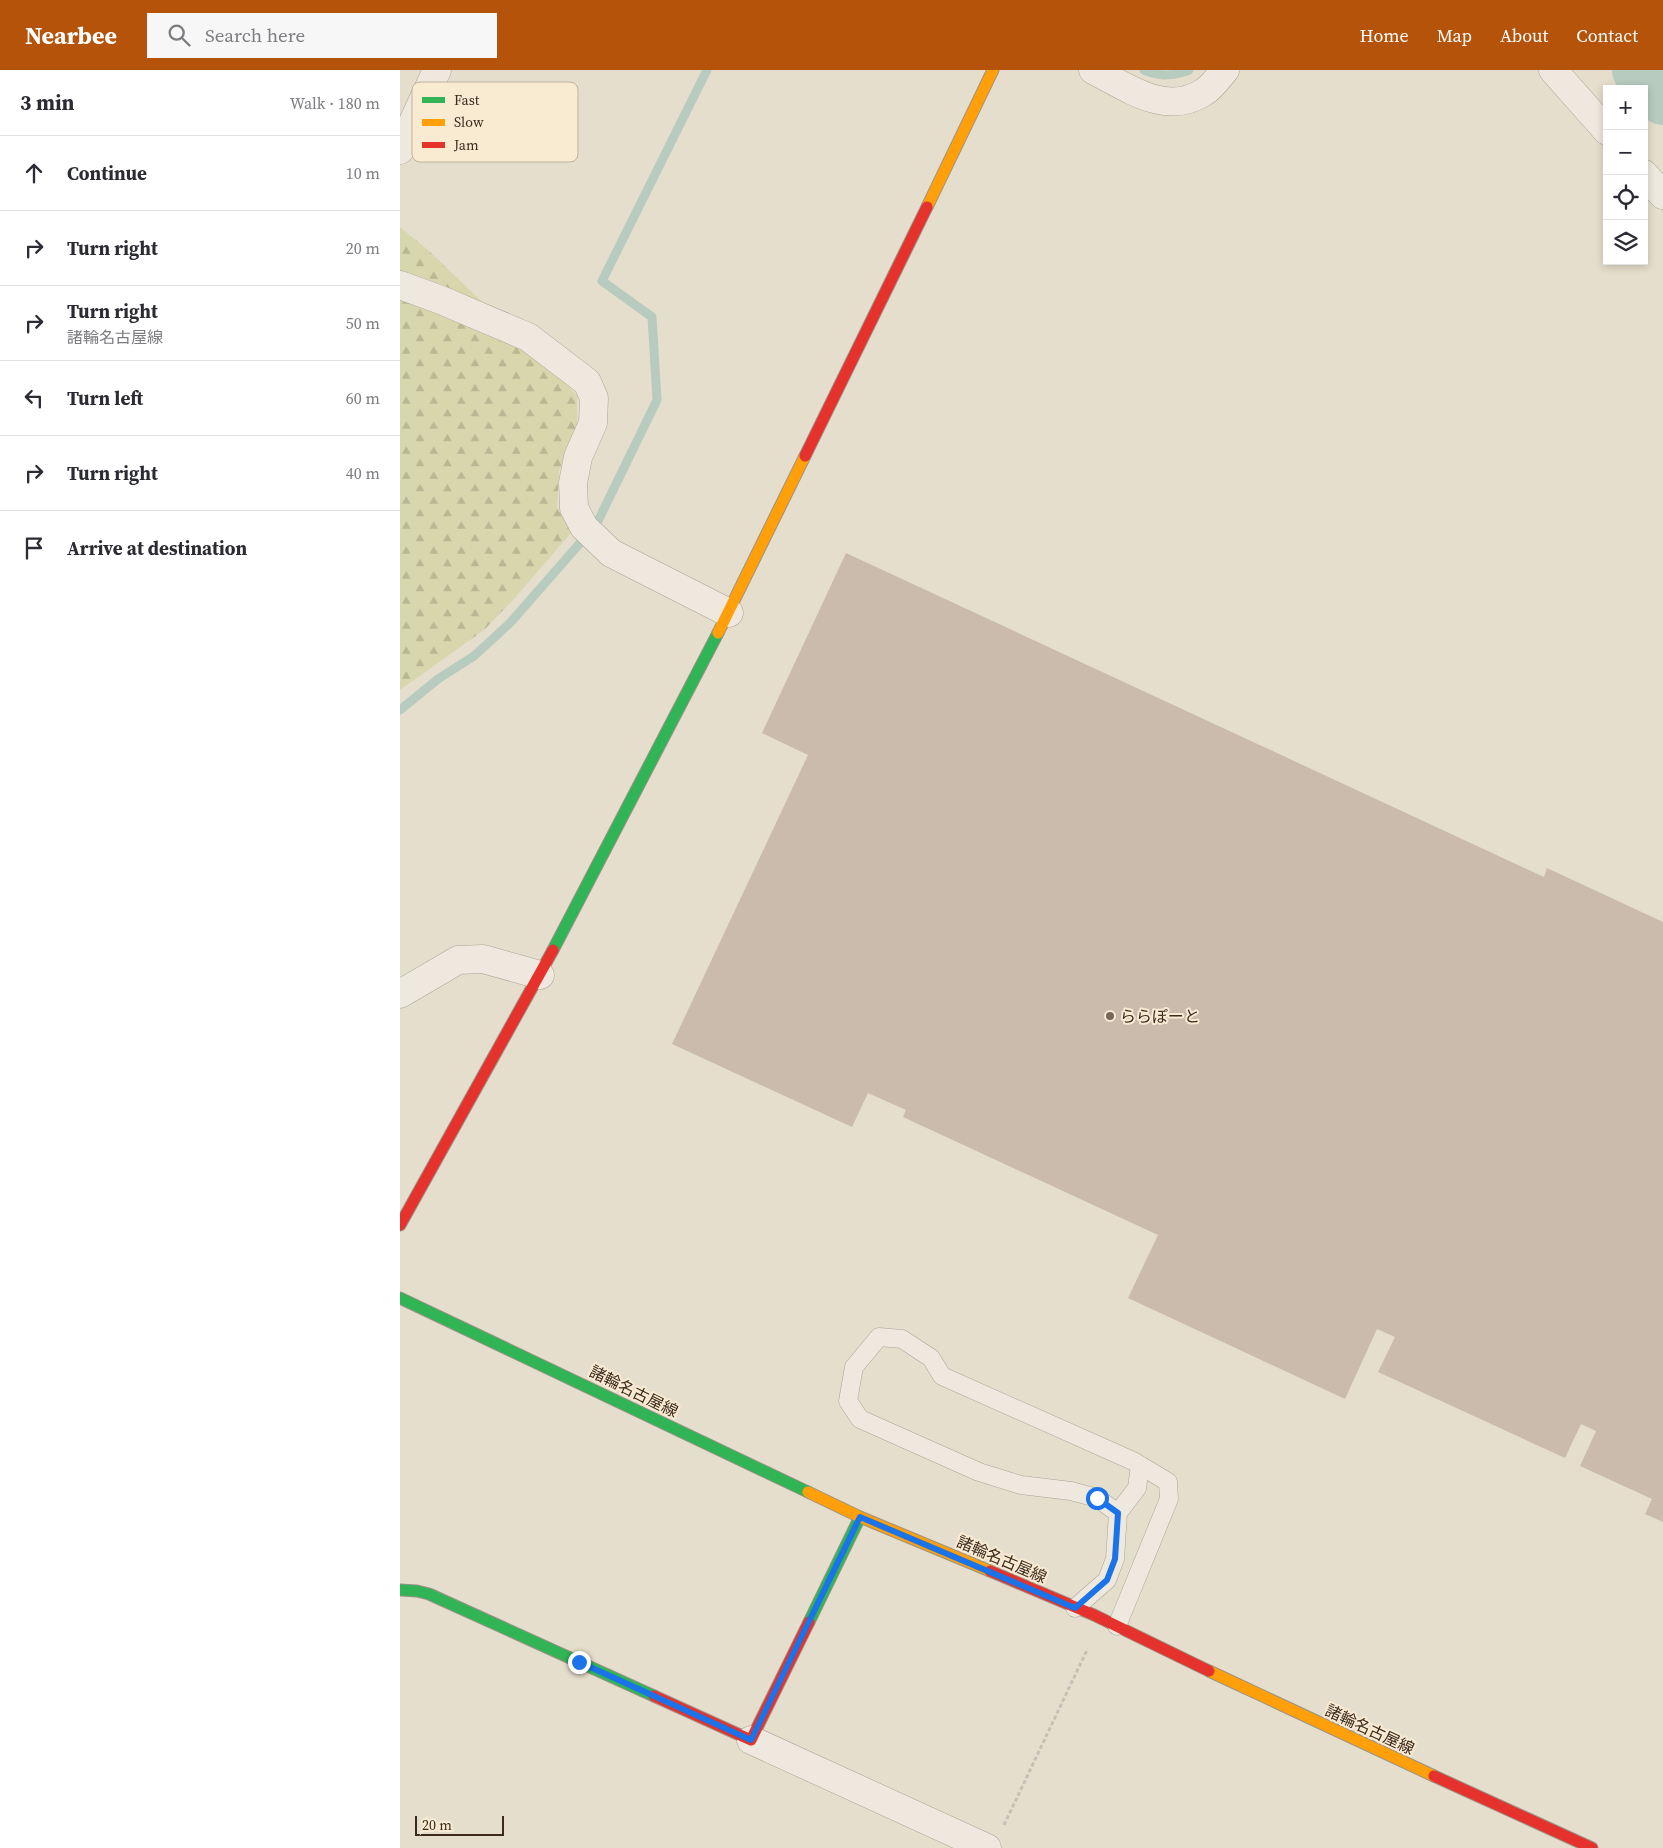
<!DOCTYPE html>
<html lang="en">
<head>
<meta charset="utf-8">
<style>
	:root { --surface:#fff; --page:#f7f7f7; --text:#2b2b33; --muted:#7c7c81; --line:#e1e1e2; --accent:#b45309 }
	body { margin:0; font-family:"Source Serif 4","Noto Sans JP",serif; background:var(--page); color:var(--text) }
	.controls { position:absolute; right:15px; top:15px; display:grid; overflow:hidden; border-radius:0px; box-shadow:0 2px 8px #0003 }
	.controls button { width:45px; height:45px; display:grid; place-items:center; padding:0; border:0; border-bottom:1px solid var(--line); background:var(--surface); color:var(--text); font:25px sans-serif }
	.scale { position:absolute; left:15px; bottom:12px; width:89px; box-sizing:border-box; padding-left:5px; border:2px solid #3b2a1d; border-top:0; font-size:14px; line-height:18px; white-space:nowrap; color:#3b2a1d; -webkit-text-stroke:4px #f8ebd2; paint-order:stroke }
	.stop { position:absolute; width:15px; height:15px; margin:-11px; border:4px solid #1a73e8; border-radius:50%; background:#fff }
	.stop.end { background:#1a73e8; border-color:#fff; box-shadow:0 1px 5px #0008 }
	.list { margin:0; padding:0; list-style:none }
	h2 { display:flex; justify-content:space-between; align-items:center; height:65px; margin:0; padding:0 20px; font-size:21px }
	h2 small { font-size:16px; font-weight:400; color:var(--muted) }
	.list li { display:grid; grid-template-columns:32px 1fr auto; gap:15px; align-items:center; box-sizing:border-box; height:75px; padding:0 20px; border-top:1px solid var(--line) }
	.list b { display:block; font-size:19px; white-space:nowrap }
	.list p { margin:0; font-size:16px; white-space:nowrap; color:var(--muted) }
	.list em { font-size:16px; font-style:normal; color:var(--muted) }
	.icon { flex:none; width:28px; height:28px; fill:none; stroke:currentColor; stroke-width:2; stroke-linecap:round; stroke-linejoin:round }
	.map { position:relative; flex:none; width:1263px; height:1778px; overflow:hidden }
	header { display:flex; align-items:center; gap:30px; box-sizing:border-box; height:70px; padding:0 25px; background:var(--accent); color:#fff }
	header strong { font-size:24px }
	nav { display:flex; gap:28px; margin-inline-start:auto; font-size:18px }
	.search { width:350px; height:45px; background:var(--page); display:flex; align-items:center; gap:12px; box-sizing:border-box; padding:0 18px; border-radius:0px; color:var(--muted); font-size:19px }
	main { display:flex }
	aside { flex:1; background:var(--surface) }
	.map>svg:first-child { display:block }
</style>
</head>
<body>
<header>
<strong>Nearbee</strong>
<div class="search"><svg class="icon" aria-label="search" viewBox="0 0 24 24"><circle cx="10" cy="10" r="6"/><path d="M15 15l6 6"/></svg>Search here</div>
<nav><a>Home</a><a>Map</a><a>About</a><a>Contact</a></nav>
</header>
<main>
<aside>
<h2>3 min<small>Walk · 180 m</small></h2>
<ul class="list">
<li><svg class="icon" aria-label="ahead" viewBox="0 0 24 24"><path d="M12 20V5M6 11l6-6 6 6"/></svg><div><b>Continue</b></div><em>10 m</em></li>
<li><svg class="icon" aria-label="right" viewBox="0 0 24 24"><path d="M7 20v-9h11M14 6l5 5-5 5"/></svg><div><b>Turn right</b></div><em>20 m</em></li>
<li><svg class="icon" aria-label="right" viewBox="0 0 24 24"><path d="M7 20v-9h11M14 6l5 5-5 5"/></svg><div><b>Turn right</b><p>諸輪名古屋線</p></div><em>50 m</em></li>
<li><svg class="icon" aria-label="left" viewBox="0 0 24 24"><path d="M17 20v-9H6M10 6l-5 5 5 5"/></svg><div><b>Turn left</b></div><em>60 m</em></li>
<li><svg class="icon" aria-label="right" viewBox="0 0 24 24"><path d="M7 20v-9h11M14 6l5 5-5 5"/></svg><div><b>Turn right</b></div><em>40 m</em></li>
<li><svg class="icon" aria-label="arrive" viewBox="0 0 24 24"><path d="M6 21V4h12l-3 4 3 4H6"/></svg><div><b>Arrive at destination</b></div></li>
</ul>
</aside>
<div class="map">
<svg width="1263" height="1778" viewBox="0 0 1263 1778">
	<defs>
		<pattern id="forest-firs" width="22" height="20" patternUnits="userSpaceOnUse" patternTransform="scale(1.25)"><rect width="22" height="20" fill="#d7d6ad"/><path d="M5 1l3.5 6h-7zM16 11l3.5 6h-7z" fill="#b9b894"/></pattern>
	</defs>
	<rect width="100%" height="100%" fill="#e6decc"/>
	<path fill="url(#forest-firs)" d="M0,157L28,180L163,310L177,326V354L159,401L157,437L171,463L113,530L84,560L0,620Z"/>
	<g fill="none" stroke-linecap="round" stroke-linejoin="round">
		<path stroke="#b8cbbf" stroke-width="9" d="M744,0C758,7 775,6 789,0
			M197,453L257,330L252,247L202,211L307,0
			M0,640L38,609L74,586L110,553L181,472"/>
		<path stroke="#b8cbbf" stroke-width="54" d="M1239,0L1263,28"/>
	</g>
	<path fill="#cabbad" d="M446,483L1144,807L1147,798L1263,852V1452L1245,1444L1252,1429L1180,1396L1196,1361L1181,1354L1165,1388L978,1302L995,1267L977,1259L945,1329L728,1228L758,1165L503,1047L506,1040L468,1023L452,1057L272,974L408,685L362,663Z"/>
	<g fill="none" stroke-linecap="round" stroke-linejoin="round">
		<defs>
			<path id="lane" d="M718,1443L737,1418L740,1395
				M675,1538L707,1510L715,1489L718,1443L697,1428L671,1421L621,1415L579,1402L460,1349L448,1331L454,1297L479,1267L502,1269L531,1288L542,1306L733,1391L768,1412L769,1429L717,1556"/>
			<path id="street" d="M693,0C727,17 766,47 804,22C812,17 819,7 825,0
				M1153,0L1207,61
				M0,80L37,0
				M1244,104L1263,125
				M0,215L41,230L128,267L187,312L194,328L193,353L178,387L173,413L174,438L184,457L211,483L329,543
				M0,924L58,890L83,889L140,905
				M351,1670L587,1778"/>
			<path id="fast" d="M153,880L318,563
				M0,1228L408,1422
				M0,1520L17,1521L29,1524L254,1626
				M409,1552L460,1447"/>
			<path id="slow" d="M527,137L593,0
				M318,563L405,386
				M408,1422L460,1447L590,1501
				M809,1601L1034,1706"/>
			<path id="jam" d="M405,386L527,137
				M0,1155L153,880
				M590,1501L694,1545L809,1601
				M254,1626L351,1670L409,1552
				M1034,1706L1192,1778"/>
		</defs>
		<use href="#lane" stroke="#aba395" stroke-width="19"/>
		<use href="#street" stroke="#aba395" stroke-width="29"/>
		<use href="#fast" stroke="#9b9286" stroke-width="13"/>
		<use href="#slow" stroke="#9b9286" stroke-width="13"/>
		<use href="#jam" stroke="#9b9286" stroke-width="13"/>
		<path stroke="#c7bfb5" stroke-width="3" stroke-dasharray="4 2.5" stroke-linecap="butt" d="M604,1755L687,1580"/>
		<use href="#lane" stroke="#eee8de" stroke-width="18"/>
		<use href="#street" stroke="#eee8de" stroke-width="28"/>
		<use href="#fast" stroke="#30b455" stroke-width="11"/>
		<use href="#slow" stroke="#ff9f0a" stroke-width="11"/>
		<use href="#jam" stroke="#e5322d" stroke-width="11"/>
	</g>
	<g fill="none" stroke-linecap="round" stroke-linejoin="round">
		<path stroke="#1a73e8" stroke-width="6" d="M179,1592L351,1670L460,1447L675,1538L707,1510L715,1489L718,1443L697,1428"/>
	</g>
	<circle fill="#77695a" stroke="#f8ebd2" stroke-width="2" cx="710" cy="946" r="5"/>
	<g text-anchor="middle" stroke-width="4" stroke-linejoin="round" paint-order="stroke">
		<g font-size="16" fill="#3b2a1d" stroke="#f8ebd2" text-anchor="start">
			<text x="720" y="952">ららぽーと</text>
		</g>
		<g font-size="16" fill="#3b2a1d" stroke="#f8ebd2">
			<text transform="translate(234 1321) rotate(26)" y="6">諸輪名古屋線</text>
			<text transform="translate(602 1489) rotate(23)" y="6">諸輪名古屋線</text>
			<text transform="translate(970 1659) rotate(25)" y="6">諸輪名古屋線</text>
		</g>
	</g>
	<rect x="12" y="12" width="166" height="80" rx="8" fill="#f8ebd2" stroke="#bfb19c" stroke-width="1"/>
	<rect x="22" y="27" width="23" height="6" fill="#30b455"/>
	<rect x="22" y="49" width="23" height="7" fill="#ff9f0a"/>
	<rect x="22" y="72" width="23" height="6" fill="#e5322d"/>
	<g font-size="14" fill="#3b2a1d">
		<text x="54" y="35">Fast</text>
		<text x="54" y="57">Slow</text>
		<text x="54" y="80">Jam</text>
	</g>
</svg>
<div class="controls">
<button>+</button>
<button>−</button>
<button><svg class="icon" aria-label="locate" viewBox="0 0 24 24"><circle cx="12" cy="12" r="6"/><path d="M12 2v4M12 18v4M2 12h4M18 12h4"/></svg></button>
<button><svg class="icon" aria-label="layers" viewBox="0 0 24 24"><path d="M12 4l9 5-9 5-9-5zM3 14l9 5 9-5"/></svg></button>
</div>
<div class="scale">20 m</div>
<div class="stop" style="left:697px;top:1428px"></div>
<div class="stop end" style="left:179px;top:1592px"></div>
</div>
</main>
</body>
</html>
